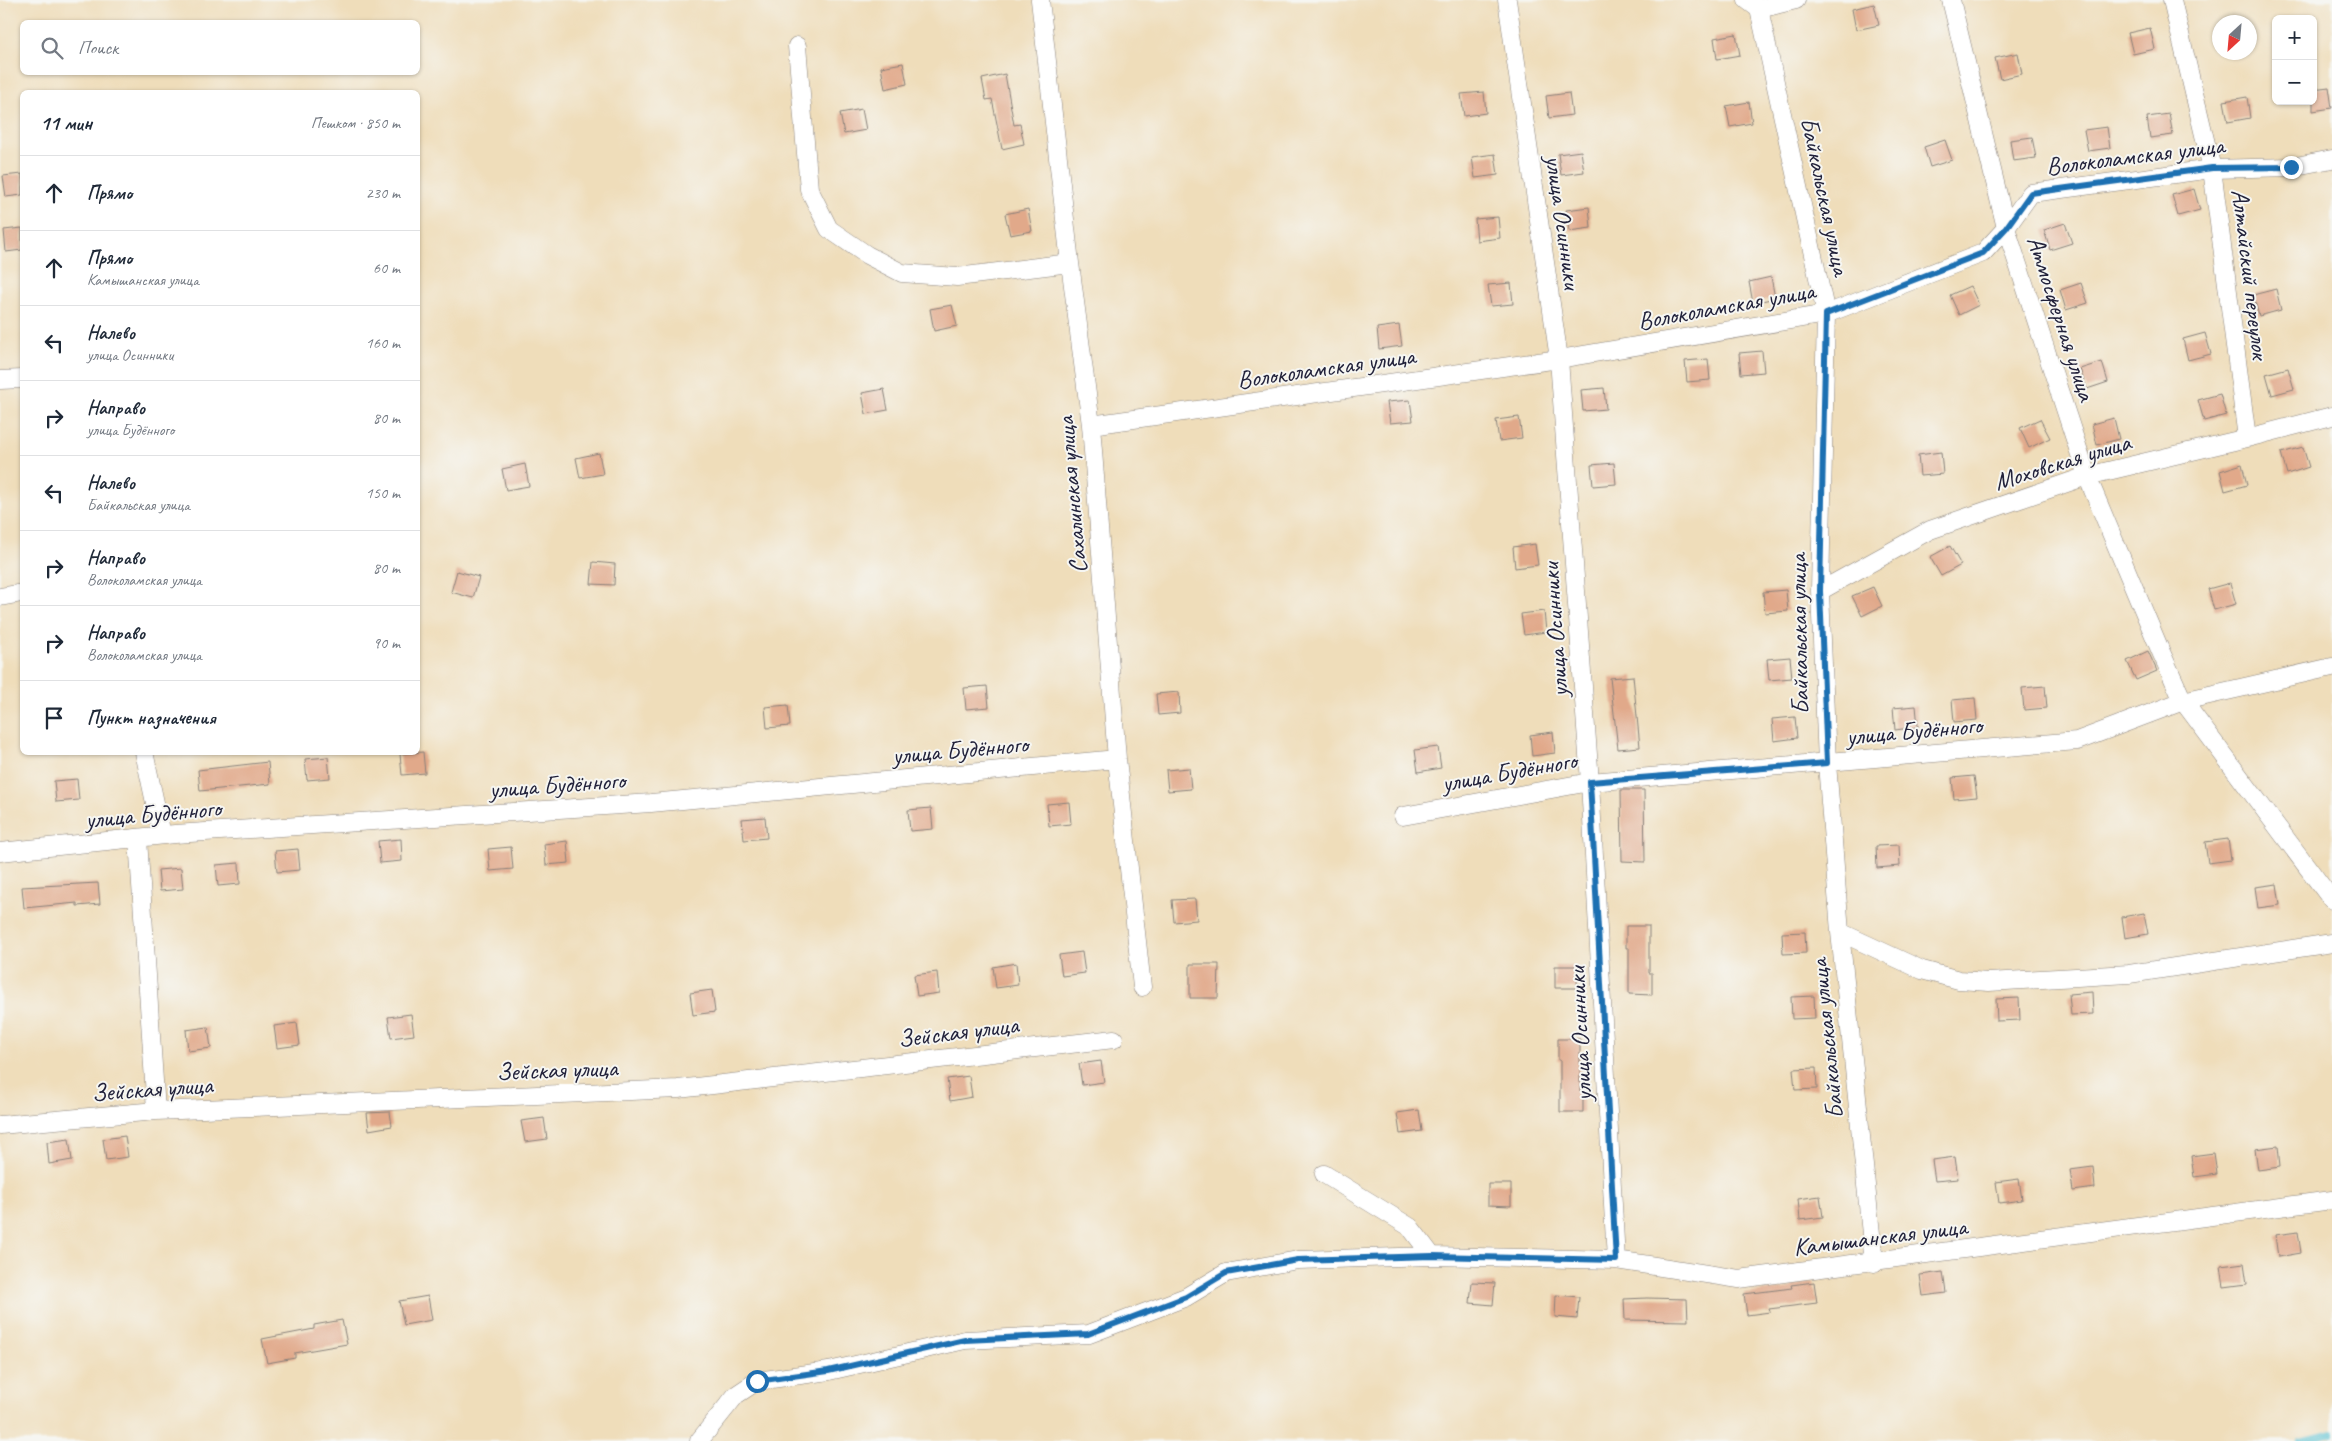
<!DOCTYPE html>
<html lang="ru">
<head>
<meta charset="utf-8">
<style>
	:root { --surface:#fff; --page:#f2f2f3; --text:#1f2937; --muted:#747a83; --line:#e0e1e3 }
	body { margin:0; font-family:Caveat,sans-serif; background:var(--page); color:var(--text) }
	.controls { position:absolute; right:15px; top:15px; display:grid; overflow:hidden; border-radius:8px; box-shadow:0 1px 4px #0004 }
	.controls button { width:45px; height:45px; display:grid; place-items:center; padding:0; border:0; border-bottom:1px solid var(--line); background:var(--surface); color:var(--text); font:25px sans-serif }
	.compass { position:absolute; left:2212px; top:15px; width:45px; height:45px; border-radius:50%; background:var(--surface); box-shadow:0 1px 4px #0004; rotate:206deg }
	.stop { position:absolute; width:15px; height:15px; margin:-11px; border:4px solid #1f6fb2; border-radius:50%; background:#fff }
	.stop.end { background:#1f6fb2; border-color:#fff; box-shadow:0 1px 5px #0008 }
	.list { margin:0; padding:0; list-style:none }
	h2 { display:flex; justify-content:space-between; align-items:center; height:65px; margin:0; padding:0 20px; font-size:21px }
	h2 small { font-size:16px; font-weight:400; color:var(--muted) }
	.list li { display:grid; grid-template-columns:32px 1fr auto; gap:15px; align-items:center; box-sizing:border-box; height:75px; padding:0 20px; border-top:1px solid var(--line) }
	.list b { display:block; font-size:19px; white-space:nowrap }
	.list p { margin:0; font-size:16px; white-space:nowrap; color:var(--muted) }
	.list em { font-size:16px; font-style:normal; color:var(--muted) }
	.icon { flex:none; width:28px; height:28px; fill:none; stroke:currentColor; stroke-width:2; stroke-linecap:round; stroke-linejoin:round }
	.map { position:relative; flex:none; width:2332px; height:1441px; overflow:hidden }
	.search { position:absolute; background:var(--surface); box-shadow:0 1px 4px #0004; left:20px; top:20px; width:400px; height:55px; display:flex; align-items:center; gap:12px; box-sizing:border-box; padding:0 18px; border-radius:8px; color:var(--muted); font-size:19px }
	.panel { position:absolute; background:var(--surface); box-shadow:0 1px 4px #0004; left:20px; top:90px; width:400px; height:665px; border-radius:8px }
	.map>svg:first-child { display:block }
</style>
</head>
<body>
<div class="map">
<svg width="2332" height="1441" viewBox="0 0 2332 1441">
	<rect width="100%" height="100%" fill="#f6f6f2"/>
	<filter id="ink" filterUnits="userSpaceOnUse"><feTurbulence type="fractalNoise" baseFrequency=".02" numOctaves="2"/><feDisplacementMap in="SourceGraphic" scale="10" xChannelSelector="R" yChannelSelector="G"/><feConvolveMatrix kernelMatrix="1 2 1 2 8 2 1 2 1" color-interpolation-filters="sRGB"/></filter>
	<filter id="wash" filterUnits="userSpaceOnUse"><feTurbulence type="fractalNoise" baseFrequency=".0096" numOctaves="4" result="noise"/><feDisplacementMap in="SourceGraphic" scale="20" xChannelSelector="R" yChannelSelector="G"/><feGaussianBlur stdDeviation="1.12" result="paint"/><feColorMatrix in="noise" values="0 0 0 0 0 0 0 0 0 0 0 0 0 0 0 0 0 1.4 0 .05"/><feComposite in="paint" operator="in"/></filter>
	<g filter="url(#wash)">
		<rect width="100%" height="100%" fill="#efddba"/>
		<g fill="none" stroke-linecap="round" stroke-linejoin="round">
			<path stroke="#55bfd0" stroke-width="6" d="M2301,1441L2332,1433"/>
		</g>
		<g id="blocks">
			<path fill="#e1a98a" d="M1874,4L1879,25L1856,30L1852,9Z
				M2150,28L2155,49L2133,54L2128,33Z
				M1736,34L1740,55L1717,59L1714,38Z
				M2018,53L2022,74L2000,79L1995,58Z
				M903,63L907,84L885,89L881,67Z
				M1005,74L1014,125L1020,124L1024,144L1002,149L992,99L986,100L982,79Z
				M2329,87L2332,108L2313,111V89Z
				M1484,92L1486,113L1464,116L1461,94Z
				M1569,93L1572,115L1549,118L1546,96Z
				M2247,97L2250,118L2228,122L2224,101Z
				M1749,102L1752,123L1730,127L1726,106Z
				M862,109L866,130L844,134L840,113Z
				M2169,114L2173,135L2150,138L2147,117Z
				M2107,127L2110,148L2088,151L2084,130Z
				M2032,137L2036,158L2013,161L2010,140Z
				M1945,140L1952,160L1930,167L1924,147Z
				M1581,151L1584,172L1561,175L1558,154Z
				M1495,154L1498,175L1475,178L1472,157Z
				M22,174V195L6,197L3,176Z
				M2194,189L2200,210L2178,216L2172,195Z
				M1589,207L1591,228L1569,231L1566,210Z
				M1028,209L1032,231L1010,235L1005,214Z
				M1498,217L1500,238L1477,241L1475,219Z
				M2065,223L2072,243L2050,250L2044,230Z
				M22,228V250L6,252L4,230Z
				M1771,277L1775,298L1753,303L1749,282Z
				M1511,283L1513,304L1491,306L1488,285Z
				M2081,283L2088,303L2066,310L2060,290Z
				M1970,286L1979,305L1959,315L1950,295Z
				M2276,289L2281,310L2259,316L2253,295Z
				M952,305L957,326L934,331L930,309Z
				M1399,325L1402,346L1379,349L1377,328Z
				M2205,333L2211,354L2188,360L2183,339Z
				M1762,351L1764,372L1741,374L1739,353Z
				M1708,359L1710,380L1687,382L1685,361Z
				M2102,362L2108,382L2087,389L2080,369Z
				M2288,368L2294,389L2272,395L2266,374Z
				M1604,388L1606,409L1583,411L1581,390Z
				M884,389L888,410L866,414L862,393Z
				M2220,394L2226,415L2204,421L2198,400Z
				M1410,400L1413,421L1390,423L1387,402Z
				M1519,417L1522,438L1499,441L1496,420Z
				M2114,418L2119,439L2097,445L2092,424Z
				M2040,419L2050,438L2029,448L2020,428Z
				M2303,447L2309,467L2287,474L2281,453Z
				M1941,452L1943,474L1920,476L1918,455Z
				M599,453L603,474L580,478L576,458Z
				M1614,463L1616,484L1593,486L1591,465Z
				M525,464L529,486L506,490L502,469Z
				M2242,464L2247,485L2225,491L2220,471Z
				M1535,544L1538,565L1515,568L1513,547Z
				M1950,546L1961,565L1941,576L1930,557Z
				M593,562L615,564L614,585L591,584Z
				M457,571L479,577L473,598L451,592Z
				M2230,583L2236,604L2214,610L2208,589Z
				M1873,587L1882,606L1862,616L1852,596Z
				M1786,590L1788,611L1765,613L1763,592Z
				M1544,611L1546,632L1524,635L1521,614Z
				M2148,651L2157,671L2136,680L2127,661Z
				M1790,657L1792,678L1769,680L1767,659Z
				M1633,676L1640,747L1618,749L1610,678Z
				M987,686L989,707L966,709L964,688Z
				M2045,686L2047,708L2024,710L2022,688Z
				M1179,692L1180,713L1158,715L1156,694Z
				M1975,698L1977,720L1954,722L1952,700Z
				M788,705L790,726L767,728L765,707Z
				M1916,706L1918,727L1895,730L1893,708Z
				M1795,717L1797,738L1774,741L1772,719Z
				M1553,732L1555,753L1532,756L1530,735Z
				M1438,747L1441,768L1418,772L1415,750Z
				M423,752L425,773L402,775L400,754Z
				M328,757L330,778L307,780L305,759Z
				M268,762L270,784L200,791L198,770Z
				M1189,768L1191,789L1168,791L1166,770Z
				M1974,776L1977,797L1954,799L1952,778Z
				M77,779L79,800L56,802L54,781Z
				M1621,790H1644L1645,862L1622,861Z
				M1069,802L1071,824L1049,826L1047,804Z
				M931,808L933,829L910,831L908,810Z
				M765,817L767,838L744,840L742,819Z
				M401,839L402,861L380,863L378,841Z
				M2228,839L2231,860L2208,863L2205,842Z
				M567,841L569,863L546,865L544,844Z
				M1899,845L1900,866L1877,868L1876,846Z
				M511,847L513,869L490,871L488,849Z
				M298,849L300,870L277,872L275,851Z
				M239,863L240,884L218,886L216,865Z
				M181,868L183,889L160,891L158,870Z
				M98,883L100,904L77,906V903L24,908L22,887Z
				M2277,884L2280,905L2258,908L2255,887Z
				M1195,899L1197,920L1174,922L1172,900Z
				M2144,913L2148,934L2125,938L2122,917Z
				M1626,926H1649V973H1652V995L1629,994V948H1626Z
				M1805,932L1806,953L1783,954L1782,933Z
				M1082,952L1085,973L1062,976L1059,955Z
				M1016,963L1018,985L996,988L993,967Z
				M1190,964H1219L1218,998H1190Z
				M1555,966H1578L1577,988H1555Z
				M937,972L939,993L917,996L914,975Z
				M712,990L715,1012L693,1015L690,993Z
				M2092,992L2093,1014L2071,1015L2069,994Z
				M1814,996L1815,1018L1792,1019L1791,997Z
				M2019,998L2020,1020L1997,1021L1996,999Z
				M411,1014L414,1035L391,1038L388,1017Z
				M297,1023L300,1045L277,1048L274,1026Z
				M208,1027L211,1048L188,1051L186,1030Z
				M1558,1039H1580V1091H1583V1112H1560V1060H1558Z
				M1101,1061L1104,1082L1082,1085L1079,1064Z
				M1816,1068L1817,1089L1795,1090L1793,1069Z
				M969,1076L972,1097L950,1101L947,1079Z
				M1419,1110L1422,1131L1400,1134L1397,1113Z
				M390,1112L392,1126L369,1130L367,1113Z
				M544,1118L547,1139L525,1142L521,1121Z
				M125,1136L128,1157L106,1160L103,1139Z
				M69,1139L72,1160L49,1164L47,1142Z
				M2278,1146L2280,1167L2258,1170L2255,1149Z
				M2214,1153L2217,1174L2194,1177L2191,1156Z
				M1955,1157L1958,1179L1935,1181L1932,1160Z
				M2093,1167L2095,1188L2073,1191L2070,1170Z
				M2019,1179L2022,1200L1999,1203L1996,1182Z
				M1488,1184H1511V1206L1488,1205Z
				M1820,1196L1823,1217L1800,1220L1798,1199Z
				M2298,1232L2301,1253L2278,1257L2275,1235Z
				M2244,1263L2247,1284L2224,1287L2221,1266Z
				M1943,1272L1946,1293L1923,1296L1920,1275Z
				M1472,1282L1495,1283L1493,1305L1470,1303Z
				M1814,1282L1817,1303L1769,1309L1770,1312L1747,1315L1744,1294L1792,1288L1791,1285Z
				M1556,1295L1579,1297L1577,1319L1555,1317Z
				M428,1296L432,1320L404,1325L399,1301Z
				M1647,1298L1687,1299L1688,1321L1625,1320L1624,1299Z
				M342,1320L347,1344L295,1353V1358L267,1363L262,1339L314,1329V1325Z"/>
		</g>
	</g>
	<g filter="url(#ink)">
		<use href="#blocks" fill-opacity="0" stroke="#88807a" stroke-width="1"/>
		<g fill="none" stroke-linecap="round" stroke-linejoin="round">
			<defs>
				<path id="minor" d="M1040,0L1070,263L1091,425L1117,759L1142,987
					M1507,0L1559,359L1590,782L1616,1260
					M1747,0L1759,9L1796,0
					M1951,0L2006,228L2087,476L2161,652L2183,701L2332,900
					M2172,0L2212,169L2247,438
					M1759,9L1826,314L1820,591L1827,763L1840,932L1874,1263
					M797,46L809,189L829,229L867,255L902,273L957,277L1070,263
					M0,380L22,379
					M1091,425L1559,359L1826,314L1983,253L2006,228L2031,193L2212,169L2291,167L2332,159
					M1820,591L1930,530L2087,476L2247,438L2332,416
					M0,597L22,593
					M144,752L162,835
					M1403,816L1590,782L2077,741L2183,701L2332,667
					M138,839L156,1111
					M0,852L175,834L651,803L1117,759
					M1840,932L1922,970L1959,980L1989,982L2129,974L2332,943
					M0,1125L156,1111L678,1089L1114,1039
					M1324,1174L1410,1227L1432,1256
					M699,1441L736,1395L757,1381L829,1371L965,1340L1089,1334L1186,1297L1226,1273L1298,1260L1432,1256L1616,1260L1739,1279L2332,1200"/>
			</defs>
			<use href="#minor" stroke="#88807a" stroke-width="19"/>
			<use href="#minor" stroke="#fff" stroke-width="18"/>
		</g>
	</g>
	<g fill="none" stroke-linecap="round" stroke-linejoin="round" filter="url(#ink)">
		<path stroke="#1f6fb2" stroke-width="6" d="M757,1381L828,1371L965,1340L1088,1334L1186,1297L1226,1273L1298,1260L1432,1256L1616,1260L1590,782L1827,763L1820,591L1826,314L1983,253L2006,228L2031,193L2212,168L2291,167"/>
	</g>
	<g text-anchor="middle" stroke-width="4" stroke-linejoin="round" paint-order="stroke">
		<g font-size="25" fill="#22223b" stroke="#f6f6f2">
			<text transform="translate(2135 155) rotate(-7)" y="9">Волоколамская улица</text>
			<text transform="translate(1826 196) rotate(78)" y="9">Байкальская улица</text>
			<text transform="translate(1564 222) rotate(82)" y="9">улица Осинники</text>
			<text transform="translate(2251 274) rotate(83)" y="9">Алтайский переулок</text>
			<text transform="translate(1726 305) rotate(-10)" y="9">Волоколамская улица</text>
			<text transform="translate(2062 318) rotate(72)" y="9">Атмосферная улица</text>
			<text transform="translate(1326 367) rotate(-8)" y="9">Волоколамская улица</text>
			<text transform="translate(2062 461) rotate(-17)" y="9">Моховская улица</text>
			<text transform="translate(1071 495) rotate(-95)" y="9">Сахалинская улица</text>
			<text transform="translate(1554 630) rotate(-94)" y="9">улица Осинники</text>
			<text transform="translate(1798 634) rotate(-91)" y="9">Байкальская улица</text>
			<text transform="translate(1914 730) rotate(-5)" y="9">улица Будённого</text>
			<text transform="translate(960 749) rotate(-5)" y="9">улица Будённого</text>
			<text transform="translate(1509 771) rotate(-10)" y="9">улица Будённого</text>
			<text transform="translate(557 784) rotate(-4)" y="9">улица Будённого</text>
			<text transform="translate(153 813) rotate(-5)" y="9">улица Будённого</text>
			<text transform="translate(958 1031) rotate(-7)" y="9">Зейская улица</text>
			<text transform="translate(1579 1034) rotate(-93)" y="9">улица Осинники</text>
			<text transform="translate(1826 1039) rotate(-96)" y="9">Байкальская улица</text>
			<text transform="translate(557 1069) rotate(-2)" y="9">Зейская улица</text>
			<text transform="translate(152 1088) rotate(-4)" y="9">Зейская улица</text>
			<text transform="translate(1880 1236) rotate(-7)" y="9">Камышанская улица</text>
		</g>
	</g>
</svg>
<div class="controls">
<button>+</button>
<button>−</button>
</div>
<svg class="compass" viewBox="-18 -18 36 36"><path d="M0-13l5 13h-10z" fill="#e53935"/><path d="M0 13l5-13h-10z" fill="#747a83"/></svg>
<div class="stop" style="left:757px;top:1381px"></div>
<div class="stop end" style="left:2291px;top:167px"></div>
<div class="search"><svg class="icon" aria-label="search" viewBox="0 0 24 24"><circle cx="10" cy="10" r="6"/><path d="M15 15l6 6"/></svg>Поиск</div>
<section class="panel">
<h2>11 мин<small>Пешком · 850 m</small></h2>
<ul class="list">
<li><svg class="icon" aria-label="ahead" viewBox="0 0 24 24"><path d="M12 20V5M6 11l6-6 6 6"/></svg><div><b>Прямо</b></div><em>230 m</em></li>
<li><svg class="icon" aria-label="ahead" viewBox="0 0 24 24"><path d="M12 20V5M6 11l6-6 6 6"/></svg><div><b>Прямо</b><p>Камышанская улица</p></div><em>60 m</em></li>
<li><svg class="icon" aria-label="left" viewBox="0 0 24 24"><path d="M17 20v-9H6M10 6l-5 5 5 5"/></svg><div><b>Налево</b><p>улица Осинники</p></div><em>160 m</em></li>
<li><svg class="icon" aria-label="right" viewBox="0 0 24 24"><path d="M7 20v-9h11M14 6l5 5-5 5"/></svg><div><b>Направо</b><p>улица Будённого</p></div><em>80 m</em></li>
<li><svg class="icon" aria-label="left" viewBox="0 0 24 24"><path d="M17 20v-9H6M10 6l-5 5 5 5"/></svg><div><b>Налево</b><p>Байкальская улица</p></div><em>150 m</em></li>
<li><svg class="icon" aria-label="right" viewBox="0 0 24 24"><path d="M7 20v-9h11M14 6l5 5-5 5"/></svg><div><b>Направо</b><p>Волоколамская улица</p></div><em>80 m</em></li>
<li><svg class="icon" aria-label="right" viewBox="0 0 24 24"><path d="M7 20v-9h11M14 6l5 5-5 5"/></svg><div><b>Направо</b><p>Волоколамская улица</p></div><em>90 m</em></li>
<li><svg class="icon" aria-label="arrive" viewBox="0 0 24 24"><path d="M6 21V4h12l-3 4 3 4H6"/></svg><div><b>Пункт назначения</b></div></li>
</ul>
</section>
</div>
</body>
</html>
